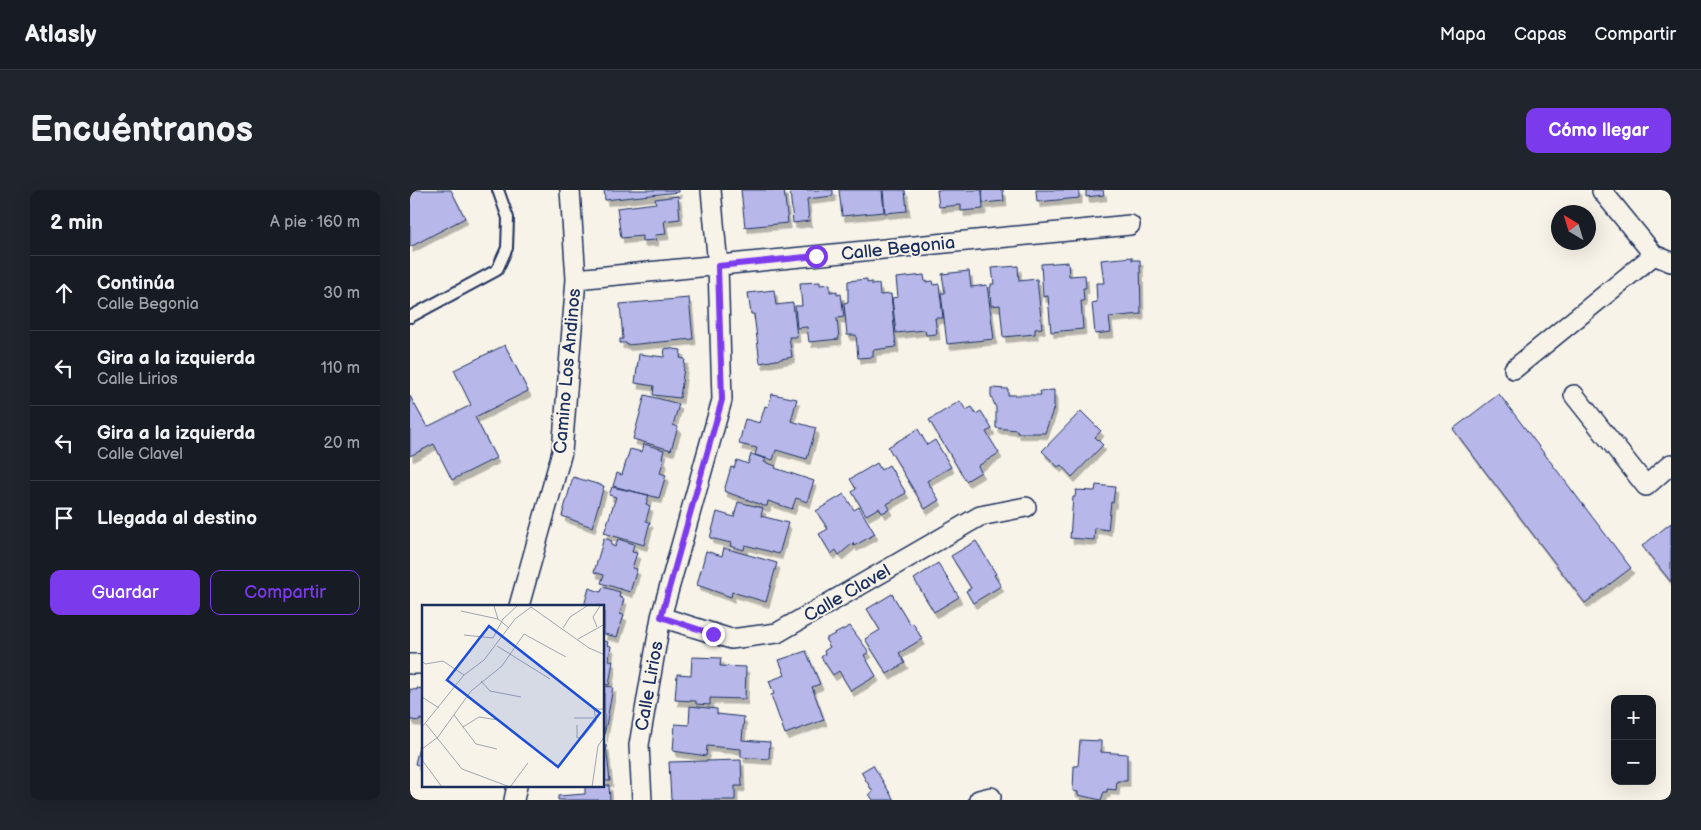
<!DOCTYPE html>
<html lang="es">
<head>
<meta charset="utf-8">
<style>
	:root { --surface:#171b24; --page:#20242c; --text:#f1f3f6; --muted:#9ea1a6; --line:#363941; --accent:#7c3aed }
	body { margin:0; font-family:"Balsamiq Sans",sans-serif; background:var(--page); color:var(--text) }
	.controls { position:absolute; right:15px; bottom:15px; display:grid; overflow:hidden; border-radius:10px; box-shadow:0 5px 20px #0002 }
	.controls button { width:45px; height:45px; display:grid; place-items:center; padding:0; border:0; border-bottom:1px solid var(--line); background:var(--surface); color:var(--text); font:25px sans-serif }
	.compass { position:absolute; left:1141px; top:15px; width:45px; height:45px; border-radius:50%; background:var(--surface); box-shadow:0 5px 20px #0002; rotate:322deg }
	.stop { position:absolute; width:15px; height:15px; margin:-11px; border:4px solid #7c3aed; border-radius:50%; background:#fff }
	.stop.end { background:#7c3aed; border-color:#fff; box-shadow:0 1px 5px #0008 }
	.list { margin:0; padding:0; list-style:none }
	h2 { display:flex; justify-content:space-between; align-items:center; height:65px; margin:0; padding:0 20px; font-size:21px }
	h2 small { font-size:16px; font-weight:400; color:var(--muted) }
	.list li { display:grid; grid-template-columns:32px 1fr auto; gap:15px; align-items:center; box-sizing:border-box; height:75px; padding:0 20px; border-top:1px solid var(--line) }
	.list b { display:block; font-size:19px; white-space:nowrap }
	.list p { margin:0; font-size:16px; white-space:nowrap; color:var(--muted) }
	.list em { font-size:16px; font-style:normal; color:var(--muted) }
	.actions { display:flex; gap:10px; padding:15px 20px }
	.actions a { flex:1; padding:11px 0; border:1px solid var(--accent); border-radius:10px; text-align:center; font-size:18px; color:var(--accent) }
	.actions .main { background:var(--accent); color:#fff }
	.icon { flex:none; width:28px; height:28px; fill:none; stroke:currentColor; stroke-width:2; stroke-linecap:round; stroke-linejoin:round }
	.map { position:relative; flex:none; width:1261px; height:610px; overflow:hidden; border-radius:10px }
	header { display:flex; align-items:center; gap:30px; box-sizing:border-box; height:70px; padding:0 25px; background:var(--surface); border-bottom:1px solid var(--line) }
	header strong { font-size:24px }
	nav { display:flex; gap:28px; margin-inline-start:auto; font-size:18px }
	.intro { display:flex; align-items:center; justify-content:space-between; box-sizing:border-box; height:120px; padding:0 30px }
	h1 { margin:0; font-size:35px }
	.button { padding:12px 22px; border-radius:10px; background:var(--accent); color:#fff; font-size:18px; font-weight:700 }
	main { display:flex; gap:30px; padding:0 30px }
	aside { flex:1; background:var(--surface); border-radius:10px; box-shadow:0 5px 20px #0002 }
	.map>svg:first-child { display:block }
</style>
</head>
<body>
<header>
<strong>Atlasly</strong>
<nav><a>Mapa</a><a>Capas</a><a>Compartir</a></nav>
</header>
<div class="intro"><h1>Encuéntranos</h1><a class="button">Cómo llegar</a></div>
<main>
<aside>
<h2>2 min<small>A pie · 160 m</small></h2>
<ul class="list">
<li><svg class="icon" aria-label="ahead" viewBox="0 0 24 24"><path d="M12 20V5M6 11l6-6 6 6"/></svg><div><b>Continúa</b><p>Calle Begonia</p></div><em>30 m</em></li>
<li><svg class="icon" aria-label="left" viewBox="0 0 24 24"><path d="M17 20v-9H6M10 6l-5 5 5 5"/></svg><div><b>Gira a la izquierda</b><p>Calle Lirios</p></div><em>110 m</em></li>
<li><svg class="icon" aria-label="left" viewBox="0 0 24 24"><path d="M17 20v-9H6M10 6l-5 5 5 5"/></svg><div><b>Gira a la izquierda</b><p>Calle Clavel</p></div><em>20 m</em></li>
<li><svg class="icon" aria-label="arrive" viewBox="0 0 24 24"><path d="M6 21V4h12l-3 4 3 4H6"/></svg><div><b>Llegada al destino</b></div></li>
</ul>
<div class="actions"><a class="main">Guardar</a><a>Compartir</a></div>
</aside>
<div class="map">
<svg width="1261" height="610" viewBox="0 0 1261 610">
	<defs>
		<filter id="shadow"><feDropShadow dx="3" dy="5.5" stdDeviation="0" flood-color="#0004"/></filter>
	</defs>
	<rect width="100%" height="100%" fill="#f7f3e8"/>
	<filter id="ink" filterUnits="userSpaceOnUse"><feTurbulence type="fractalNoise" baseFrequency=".02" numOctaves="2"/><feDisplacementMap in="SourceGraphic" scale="10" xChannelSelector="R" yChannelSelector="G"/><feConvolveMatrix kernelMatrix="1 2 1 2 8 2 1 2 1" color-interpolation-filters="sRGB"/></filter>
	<g filter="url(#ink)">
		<path fill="#b7b8e9" stroke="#1b2f5e" filter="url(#shadow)" d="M0,0H41L55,28L0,57Z
			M194,0H269V2L195,10Z
			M331,0H374L378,33L335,37Z
			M380,0H423V6L397,9L399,31L383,33Z
			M429,0H472L474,22L432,26Z
			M473,0H495L497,21L475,23Z
			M527,0H572L573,19L551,21V15L529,17Z
			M572,0H593L594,11L573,13Z
			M626,0H669V8L627,12Z
			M676,0H693L694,5L676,7Z
			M268,6L270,29L254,31L256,44L245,45L246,50L232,51V46L211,48L207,18L246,13L245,9Z
			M722,67V70H730L731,124L699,127L701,142L685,144L682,113L687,112L686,93H694L691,70Z
			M658,72L659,86L675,85L676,98H673L674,111H671L673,139L641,142L638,106L633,107L631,74Z
			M608,76L609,91L627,89L632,138L625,139V144L593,147L590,115L581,116L580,97H581V94H584L582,78Z
			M559,81L561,97L577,95L584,149L537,154L531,103H535L532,84Z
			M514,85L515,92L523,91L524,95L529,94L533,128H525L527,144L516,145L515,140L486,143L482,108L488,107L486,88Z
			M457,89V93L462,92V95L469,94L470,105L481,104L486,157L463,160V167L448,168L446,145H437L434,113L438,112V91Z
			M410,92V95L420,94V102L427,101V105L431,104L434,127L427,128L429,149L399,152L397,137L387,138L385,116H392L390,93Z
			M364,100L366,115L383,113L387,147H379L382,167L350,173L344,124H341L338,103Z
			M279,108L283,149L217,155L216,153H210V149H213L210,114Z
			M95,155L118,201L65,227L86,268L42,290L24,254L0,266V206L17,237L61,215L44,180Z
			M255,158L271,160L270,168L275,169L270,208L243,205L244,196L225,193L229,164L254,167Z
			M581,198L598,199V205H631L630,201L644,200V217L635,243H607V240L586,238V218L581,206Z
			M362,204L387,209L381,231L406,238L397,269L366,260L363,270L345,265L347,258L329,254L335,229L350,233L355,216L358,217Z
			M1089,204L1221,378L1175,413L1043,239Z
			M235,205L269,214L263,235L268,237L261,260L223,249Z
			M550,211L556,220L562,217L566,224L571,221L582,239L576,242L589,263L568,276L571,282L556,291L519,230Z
			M671,221L691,241L685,247L693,255L662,287L651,275L648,277L632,261Z
			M508,239L517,255L525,250L541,277L517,291L529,310L515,319L478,257Z
			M234,254L254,260L252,268L254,269L250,283L256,285L249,308L203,296L207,283L212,285L220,259L232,262Z
			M341,264L356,269L354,272L366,276L365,278L404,291L397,312L386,308L382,319L358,311L357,316H354L314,301L321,277L324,278L327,270L338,274Z
			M467,273L471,280L479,275L496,303L477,314L480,319L472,323L469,318L456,325L442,302L446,299L440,289Z
			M163,287L194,296L182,337L152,326Z
			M686,295L705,297L703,313L701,312L698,340L685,338L684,350L660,348L663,307H665L666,300L685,301Z
			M202,297L239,305L236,314L240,316L236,331L240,332L234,355L194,343L206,307L199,305Z
			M434,304L444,320L449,317L465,344L444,356L443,353L429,365L426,360L421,364L409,344L418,339L406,321Z
			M328,312L353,318L351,326L378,333L369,364L335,355L334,360L320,356L321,353L300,348L307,322L324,327Z
			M1261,333V392L1232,356Z
			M194,348L202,351L201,355L205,357L208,349L224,354L222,362L227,363L222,378L227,379L220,402L191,393L194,385L184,382Z
			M566,351L586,384L584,385L591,396L563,413L556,401L561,398L541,366Z
			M314,358L367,373L356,412L322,402L321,407L287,395L296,361L312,366Z
			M528,373L549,407L524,422L504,389Z
			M193,397L210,402L209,407L214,409L210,424L214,425L207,447L194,444V416H174L179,398L191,402Z
			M482,404L500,434L503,433L512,449L489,463L495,473L477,484L455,449L470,440L457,419Z
			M440,436L459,462L454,465L466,486L441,501L429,481L423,485L411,467L415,464L414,461L420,457L415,449Z
			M194,451L198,452L197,455L201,456L199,470L203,471L199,495L194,494Z
			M396,461L410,494L402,497L414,530L375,544L361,505L364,504L359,491L375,485L369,470Z
			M282,467L311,468L310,476L336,477L335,509L300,508V515L286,514V511L265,510L267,484L281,485Z
			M194,496L203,497L194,547Z
			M7,498L14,499V530L10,529V531L1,530L0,527V499L7,500Z
			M280,516L307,519V524L334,527L332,550L360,552L359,569L331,567V559L297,556L296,566L263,561L265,534L279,535Z
			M670,550L691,551V562L717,564V591H707L706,600L697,599V602H694L691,610L668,605V602L663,601L664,576H668Z
			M10,553L14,554V577L5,574Z
			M194,555H196L200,591H194Z
			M331,570L332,596H325V610H261L259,572Z
			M463,575L484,610H463L459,604L463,602L451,582Z
			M194,595H199L200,610H148V606L175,604V596H194Z"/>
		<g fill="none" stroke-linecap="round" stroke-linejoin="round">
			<defs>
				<path id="service" d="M0,127L87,80L97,58L98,28L88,0"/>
				<path id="minor" d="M1194,0L1192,1L1244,65L1261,72
					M166,89L720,35
					M1104,179L1244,65
					M1164,205L1236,296L1261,274
					M109,416L152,262L166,89L160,0
					M251,427L321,449L367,443L570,326L616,317
					M0,474H14
					M104,610L107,596
					M232,610L229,555L251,427L312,210L308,76L301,0
					M569,610L581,607"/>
			</defs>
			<use href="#service" stroke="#1b2f5e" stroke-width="14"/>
			<use href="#minor" stroke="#1b2f5e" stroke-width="22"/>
			<use href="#service" stroke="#f7f3e8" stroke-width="10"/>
			<use href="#minor" stroke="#f7f3e8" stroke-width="19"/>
		</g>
	</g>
	<g fill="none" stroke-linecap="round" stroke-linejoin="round" filter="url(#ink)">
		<path stroke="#7c3aed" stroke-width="6" d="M303,444L251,427L312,210L308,76L406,66"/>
	</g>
	<g text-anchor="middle" stroke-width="4" stroke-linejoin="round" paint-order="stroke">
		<g font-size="18" fill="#1b2f5e" stroke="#f7f3e8">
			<text transform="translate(488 58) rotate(-6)" y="6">Calle Begonia</text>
			<text transform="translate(157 181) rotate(-85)" y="6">Camino Los Andinos</text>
			<text transform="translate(437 403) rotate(-30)" y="6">Calle Clavel</text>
			<text transform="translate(239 496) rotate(-80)" y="6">Calle Lirios</text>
		</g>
	</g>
	<g transform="translate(12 415)">
		<rect width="182" height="182" fill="#f7f3e8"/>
		<path fill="none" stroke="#9fa5b1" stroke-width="1" d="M72,1L76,14L87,23M109,2L167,43L183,50M39,6L76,14M175,22L171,12L178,1M141,23L148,12L165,1M42,30L71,33L81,14L95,1M156,34L183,19M75,41L128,74M0,56L3,59L21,56L42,70M59,76L68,86L99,92M0,92L17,103M32,110L54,139L75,144M152,113H172M4,119L40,164L88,182M155,120V133L161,132L174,116L172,104H183M0,122L42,70L62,55L93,14L109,2M41,122L57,112L76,115M0,144L16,132L49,86L80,61L102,29L144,52M0,155L20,182M88,182L106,158M170,182L176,141L183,131"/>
		<path fill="#1d4ed8" fill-opacity="0.15" stroke="#1d4ed8" stroke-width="2.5" d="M67,21L178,108L136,162L25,75Z"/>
		<rect width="182" height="182" fill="none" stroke="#1b2f5e" stroke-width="2.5"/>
	</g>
</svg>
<div class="controls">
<button>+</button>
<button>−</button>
</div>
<svg class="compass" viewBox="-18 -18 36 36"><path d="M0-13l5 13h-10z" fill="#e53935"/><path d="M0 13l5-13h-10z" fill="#9ea1a6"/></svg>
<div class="stop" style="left:406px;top:66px"></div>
<div class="stop end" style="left:303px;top:444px"></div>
</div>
</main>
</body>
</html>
